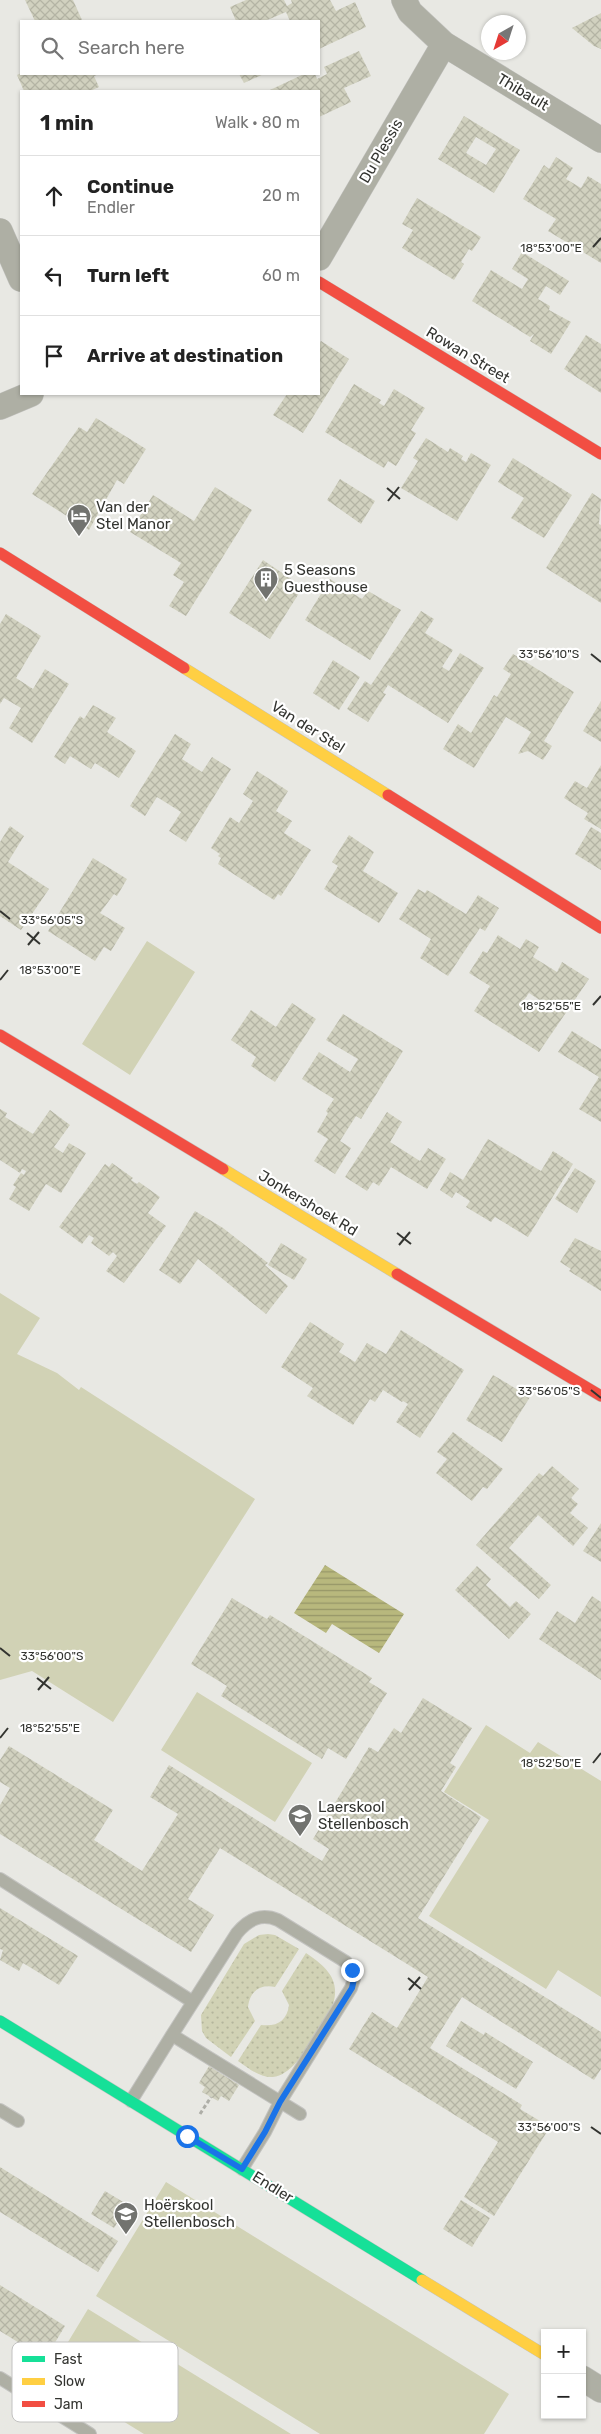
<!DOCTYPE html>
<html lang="en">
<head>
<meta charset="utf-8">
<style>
	:root { --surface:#fff; --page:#f2f2f2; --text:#222; --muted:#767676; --line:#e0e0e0 }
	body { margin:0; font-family:Rubik,sans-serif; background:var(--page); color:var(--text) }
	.controls { position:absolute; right:15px; bottom:15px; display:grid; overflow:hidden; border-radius:0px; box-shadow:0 1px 4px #0004 }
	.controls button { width:45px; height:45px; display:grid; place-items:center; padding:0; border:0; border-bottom:1px solid var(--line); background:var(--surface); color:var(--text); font:25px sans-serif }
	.compass { position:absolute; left:481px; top:15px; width:45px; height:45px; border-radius:50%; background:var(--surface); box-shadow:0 1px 4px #0004; rotate:219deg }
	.stop { position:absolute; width:15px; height:15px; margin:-11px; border:4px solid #1a73e8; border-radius:50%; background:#fff }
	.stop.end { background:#1a73e8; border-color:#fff; box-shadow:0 1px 5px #0008 }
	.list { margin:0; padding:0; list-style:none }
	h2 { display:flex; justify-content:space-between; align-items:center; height:65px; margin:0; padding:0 20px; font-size:21px }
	h2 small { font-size:16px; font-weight:400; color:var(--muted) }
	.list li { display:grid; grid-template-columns:32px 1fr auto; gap:15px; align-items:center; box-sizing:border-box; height:80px; padding:0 20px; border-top:1px solid var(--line) }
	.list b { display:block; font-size:19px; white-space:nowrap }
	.list p { margin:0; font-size:16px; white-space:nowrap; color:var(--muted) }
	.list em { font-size:16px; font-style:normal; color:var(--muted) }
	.icon { flex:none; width:28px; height:28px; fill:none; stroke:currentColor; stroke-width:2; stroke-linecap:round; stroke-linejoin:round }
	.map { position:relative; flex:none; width:601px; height:2434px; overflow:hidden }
	.search { position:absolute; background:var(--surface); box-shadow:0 1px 4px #0004; left:20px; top:20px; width:300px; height:55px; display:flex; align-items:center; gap:12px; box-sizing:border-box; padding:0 18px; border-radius:0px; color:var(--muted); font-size:19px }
	.panel { position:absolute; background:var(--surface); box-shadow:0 1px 4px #0004; left:20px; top:90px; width:300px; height:305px; border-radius:0px }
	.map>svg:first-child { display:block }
</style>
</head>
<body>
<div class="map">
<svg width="601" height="2434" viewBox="0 0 601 2434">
	<defs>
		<pattern id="grass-dots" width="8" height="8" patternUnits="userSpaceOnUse" patternTransform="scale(1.25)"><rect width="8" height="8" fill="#d1d2b5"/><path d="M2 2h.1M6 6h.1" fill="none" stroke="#b4b59c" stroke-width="1.8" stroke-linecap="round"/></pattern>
		<pattern id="water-rules" width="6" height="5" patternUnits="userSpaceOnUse" patternTransform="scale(1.25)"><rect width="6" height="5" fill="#b8b87d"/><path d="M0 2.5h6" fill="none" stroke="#969667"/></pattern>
		<pattern id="building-cross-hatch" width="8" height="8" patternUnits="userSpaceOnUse" patternTransform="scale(1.25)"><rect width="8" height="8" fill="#d1d1bf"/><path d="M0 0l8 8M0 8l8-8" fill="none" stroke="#b4b4a4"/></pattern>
	</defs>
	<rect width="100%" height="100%" fill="#e8e8e3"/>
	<path fill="url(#grass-dots)" d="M268,1934L275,1935L299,1949L275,1987C260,1984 250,1991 248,2007L255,2021L231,2057L206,2038L202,2031L201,2015L244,1944L259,1935Z
		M306,1953C325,1966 341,1979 333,2004C321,2024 298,2075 273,2077C260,2078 248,2068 238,2061L261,2025C277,2027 287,2021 289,2005L282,1991Z"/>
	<path fill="#d1d2b5" d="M147,941L195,972L130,1075L82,1044Z
		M0,1293L40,1318L17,1354L57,1373L79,1390L81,1387L255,1499L113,1722L32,1671L0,1680Z
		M197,1692L312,1763L275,1822L161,1750Z
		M486,1725L530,1753L538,1742L601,1781V1997L558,1970L546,1989L429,1916L489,1820L444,1792Z
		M166,2182L509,2394L484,2434H320L96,2296Z
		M88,2309L291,2434H144L48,2375Z"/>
	<path fill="url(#water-rules)" d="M325,1565L404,1614L379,1653L332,1624L326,1633L294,1613Z"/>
	<path fill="url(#building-cross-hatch)" fill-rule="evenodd" d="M25,0H73L82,20L35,21Z
		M246,0H284L287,6L292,3L291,0H330L336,11L355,2L366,27L319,49V21H290L286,12L265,21H236L230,7Z
		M601,13V49L594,46L572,28Z
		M359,51L371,76L344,88L351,102L319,117V91L270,90L304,74H315L317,79L327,74L324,67Z
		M21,73L99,74L94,76L99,87L90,91H24L17,75Z
		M239,74H264L244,83Z
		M464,116L520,150L494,193L438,159ZM476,137L496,149L486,165L466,153Z
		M556,157L573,168L566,179L581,188L588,176L601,184V263L548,231L556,219L523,199L544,165L549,169Z
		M417,198L481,237L472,251L469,249L461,262L464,264L454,280L402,248L413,230L402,224Z
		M522,252L569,281L560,295L546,286L538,299L550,306L549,310L571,322L551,354L530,341L534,334L530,337L472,301L491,270L522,289L528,279L512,269Z
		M586,335L601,344V393L564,369Z
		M321,341L349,359L303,433L273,415L287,394H319V344Z
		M354,384L381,400L379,403L384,406L394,389L425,408L411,430L416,433L396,466L388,461L384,468L325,432Z
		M96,418L146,449L124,484L117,480L89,530L32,494L79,427L87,432Z
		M426,438L448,452L450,448L463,456L461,459L466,462L471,453L491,465L457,521L401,488L418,461L413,458Z
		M513,458L572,495L544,538L511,518L524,498L498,482Z
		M340,479L375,501L361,524L327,500Z
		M215,487L252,510L186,616L169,606L184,582L173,575L181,563L130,532L153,495L194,521Z
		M592,493L601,499L599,524L601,525V603L546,568Z
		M263,560L303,587L270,639L229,613Z
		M330,579L362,599L368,591L401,610L370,660L305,620Z
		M421,611L434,619L425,633L453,650L442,667L449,671L460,653L484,668L448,723L388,685L383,693L386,694L368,722L347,709L365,681L371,685Z
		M6,614L41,636L16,678L33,689L45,669L69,684L32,743L9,728L21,708L4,698L0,704V624Z
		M513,654L574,692L544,741L552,746L543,760L528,751L518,754L531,732L506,717L474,768L443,749L458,724L471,733L494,695L497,697L511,674L503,669Z
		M333,660L360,677L339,710L313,693Z
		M601,701V742L583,731Z
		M93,705L116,718L107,732L136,751L119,778L95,763L91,769L70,756L65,764L54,757L80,716L84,719Z
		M175,734L191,744L182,759L202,772L212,757L231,769L186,842L169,831L181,812L157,797L145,816L130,806Z
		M601,765V829L584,819L588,813L564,798L575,781L587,788Z
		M257,771L288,791L276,811L292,821L284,833L311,850L281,896L278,894L274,900L218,864L221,858L218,856L220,854L211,848L230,817L239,823L253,801L243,794Z
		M10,826L24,836L8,862L49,889L21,930L0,916V842Z
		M591,827L601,833V870L575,854Z
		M349,835L374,852L363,871L398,893L379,923L324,889L338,866L332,862Z
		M93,858L127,879L117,896L114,894L100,913L125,928L111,951L104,947L95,961L48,931Z
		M418,889L425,893L427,890L466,914L478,895L499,908L485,931L480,928L448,976L420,958L431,939L399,919Z
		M498,935L520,949L526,939L539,947L533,957L557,972L562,962L589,979L539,1052L474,1011L490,986L469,973L483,951L487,953ZM529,993L541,1001L534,1011L522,1003Z
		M292,1003L316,1019L275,1082L251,1066L256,1057L231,1040L251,1010L276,1027Z
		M343,1014L403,1051L361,1119L356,1116L340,1141L351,1148L335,1174L314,1161L328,1139L317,1132L328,1113L326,1111L334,1099L302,1079L319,1052L350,1072L358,1059L326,1040Z
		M572,1031L601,1049V1122L579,1109L599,1077L558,1052Z
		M0,1109L7,1113L5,1117L33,1134L50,1110L70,1125L54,1147L63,1153L69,1143L86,1153L61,1193L46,1184L29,1211L9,1199L16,1187L13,1185L21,1173L24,1175L26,1171L22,1169L20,1173L0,1160Z
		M387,1112L402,1122L390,1142L420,1161L428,1148L446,1159L427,1189L391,1167L379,1186L373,1182L367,1191L345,1177Z
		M488,1139L541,1171L553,1151L573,1164L528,1237L495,1217L491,1222L466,1207L470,1201L456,1192L452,1198L440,1190L450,1172L463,1180Z
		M112,1163L133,1178L131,1180L137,1184L139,1182L160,1197L148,1213L166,1226L124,1283L106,1271L117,1256L113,1252L109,1256L91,1243L94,1238L89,1235L82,1244L59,1227L105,1164L109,1167Z
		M575,1168L596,1181L577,1213L555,1199Z
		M195,1211L223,1228L268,1263L265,1265L288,1286L266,1314L198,1259L180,1284L159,1270Z
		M575,1238L601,1251V1291L569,1271L571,1269L560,1262Z
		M281,1243L307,1259L294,1280L268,1265Z
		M310,1322L344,1344L339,1352L355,1362L367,1343L386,1354L401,1330L464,1370L420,1438L396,1422L408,1404L403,1401L402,1402L383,1390L375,1402L370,1399L353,1425L307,1396L313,1388L281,1367Z
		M493,1375L530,1397L502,1442L466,1420Z
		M453,1432L503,1469L487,1489L483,1487L472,1501L436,1473L447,1459L437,1452Z
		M552,1466L579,1489L571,1498L578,1504L570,1513L588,1528L573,1546L538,1515L509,1548L551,1585L539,1599L476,1545L539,1473L543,1476Z
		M601,1523V1562L583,1551Z
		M477,1566L491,1579L486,1585L510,1607L516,1601L531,1614L509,1639L455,1590Z
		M592,1596L601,1602V1680L539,1639L557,1611L575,1623Z
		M232,1598L267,1619L270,1615L372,1678L369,1682L387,1693L346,1759L328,1748L322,1759L221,1696L227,1686L191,1664Z
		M423,1698L472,1728L450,1763L456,1767L441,1791L481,1817L418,1918L601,2032V2069L594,2080L462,1997L430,2048L522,2105L520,2109L550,2127L494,2216L464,2197L498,2142L349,2049L372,2012L397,2028L428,1977L220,1848L188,1899L214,1915L191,1952L0,1834V1805L10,1788L0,1782V1760L9,1746L113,1810L94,1840L142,1871L178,1814L150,1797L169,1765L322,1861L329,1849L313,1839L369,1747L378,1752L394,1728L401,1733Z
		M0,1908L78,1956L59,1985L23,1963L19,1971L0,1960L3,1950L0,1949Z
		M461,2021L484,2035L485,2032L533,2062L516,2089L446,2046Z
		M209,2066L239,2085L229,2101L221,2096L218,2101L202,2092L205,2087L199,2083Z
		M0,2167L118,2241L98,2272L0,2212Z
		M105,2191L128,2205L114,2228L91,2214Z
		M461,2200L490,2218L472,2247L443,2229Z
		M0,2285L65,2326L45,2359L0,2331Z"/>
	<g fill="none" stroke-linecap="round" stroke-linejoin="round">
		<defs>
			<path id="lane" d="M0,1879L193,2002
				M131,2101L172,2035
				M0,2110L18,2121
				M242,2169L265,2132L280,2102L351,1988L354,1979L346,1962L278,1920C261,1913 249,1919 237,1933L172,2035L300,2114
				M0,2378L90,2434"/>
			<path id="street" d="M404,0L410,12L444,44L601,140
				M0,231L21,279
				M319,258L444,44
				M0,407L31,394
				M582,2378L601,2390"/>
			<path id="fast" d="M0,2021L422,2280"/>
			<path id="slow" d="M184,668L388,795
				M223,1169L397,1274
				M422,2280L545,2355"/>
			<path id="jam" d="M319,282L601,454
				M0,553L184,668
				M388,795L601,928
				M0,1035L223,1169
				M397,1274L601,1396"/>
		</defs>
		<use href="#lane" stroke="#c3c3c0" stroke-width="14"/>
		<use href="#street" stroke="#c3c3c0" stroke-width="26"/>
		<use href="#fast" stroke="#c3c3c0" stroke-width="12"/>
		<use href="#slow" stroke="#c3c3c0" stroke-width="12"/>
		<use href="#jam" stroke="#c3c3c0" stroke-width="12"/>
		<path stroke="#aeaea7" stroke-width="3" stroke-dasharray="4 2.5" stroke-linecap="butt" d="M200,2114L211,2097"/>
		<use href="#lane" stroke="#aeafa4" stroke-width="12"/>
		<use href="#street" stroke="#aeafa4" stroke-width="25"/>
		<use href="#fast" stroke="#16e098" stroke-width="11"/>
		<use href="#slow" stroke="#ffcf43" stroke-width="11"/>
		<use href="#jam" stroke="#f24e42" stroke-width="11"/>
	</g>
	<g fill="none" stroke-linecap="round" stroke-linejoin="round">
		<path stroke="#1a73e8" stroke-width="6" d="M187,2136L242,2169L265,2132L280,2102L352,1988L354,1979L352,1970"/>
	</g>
	<path fill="none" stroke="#333430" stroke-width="2" d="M593,247L601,238M387,488L400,499M388,501L399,487M591,654L601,662M0,911L10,919M27,933L40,944M28,945L39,932M0,980L8,970M593,1005L601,996M397,1233L411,1244M399,1245L410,1232M591,1390L601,1398M0,1648L10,1656M37,1678L51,1689M38,1690L49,1677M0,1738L8,1728M593,1763L601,1753M408,1978L421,1989M409,1990L420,1977M591,2127L601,2134"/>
	<defs>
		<symbol id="hotel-pin" viewBox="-11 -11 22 30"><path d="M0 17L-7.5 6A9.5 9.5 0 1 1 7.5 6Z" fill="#72736f" stroke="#fff"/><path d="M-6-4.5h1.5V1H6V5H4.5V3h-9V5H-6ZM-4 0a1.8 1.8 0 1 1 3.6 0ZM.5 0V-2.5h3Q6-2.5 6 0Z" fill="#fff"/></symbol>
		<symbol id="building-pin" viewBox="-11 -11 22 30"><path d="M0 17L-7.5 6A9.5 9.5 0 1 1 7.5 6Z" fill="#72736f" stroke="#fff"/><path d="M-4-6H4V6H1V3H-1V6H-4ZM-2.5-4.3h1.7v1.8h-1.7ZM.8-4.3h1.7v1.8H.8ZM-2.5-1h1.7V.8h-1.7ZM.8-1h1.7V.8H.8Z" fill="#fff"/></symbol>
		<symbol id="school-pin" viewBox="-11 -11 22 30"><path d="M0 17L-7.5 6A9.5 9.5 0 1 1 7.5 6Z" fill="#72736f" stroke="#fff"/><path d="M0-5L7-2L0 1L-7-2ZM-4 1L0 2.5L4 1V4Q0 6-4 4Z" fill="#fff"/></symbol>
	</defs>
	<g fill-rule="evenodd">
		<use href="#hotel-pin" x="65" y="502" width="28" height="38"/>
		<use href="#building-pin" x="252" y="565" width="28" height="38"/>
		<use href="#school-pin" x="286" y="1802" width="28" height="38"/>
		<use href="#school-pin" x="112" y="2200" width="28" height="38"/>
	</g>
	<g text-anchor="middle" stroke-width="4.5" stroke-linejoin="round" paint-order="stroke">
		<g font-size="15" fill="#333430" stroke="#fff">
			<text transform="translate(523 92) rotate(31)" y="5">Thibault</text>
			<text transform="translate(381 151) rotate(-60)" y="5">Du Plessis</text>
			<text transform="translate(468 355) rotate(31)" y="5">Rowan Street</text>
			<text transform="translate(308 727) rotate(32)" y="5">Van der Stel</text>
			<text transform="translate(308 1203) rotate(31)" y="5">Jonkershoek Rd</text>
			<text transform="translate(273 2187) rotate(32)" y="5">Endler</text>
		</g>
		<g font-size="15" fill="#333430" stroke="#fff" text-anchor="start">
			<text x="96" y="512">Van der<tspan x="96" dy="17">Stel Manor</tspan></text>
			<text x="284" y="575">5 Seasons<tspan x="284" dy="17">Guesthouse</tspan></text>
			<text x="318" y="1812">Laerskool<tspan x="318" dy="17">Stellenbosch</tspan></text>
			<text x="144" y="2210">Hoërskool<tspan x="144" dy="17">Stellenbosch</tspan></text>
		</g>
	</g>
	<rect x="12" y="2342" width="166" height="80" rx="8" fill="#fff" stroke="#c2c2c1" stroke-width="1"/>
	<rect x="22" y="2356" width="23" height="6" fill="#16e098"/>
	<rect x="22" y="2378" width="23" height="7" fill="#ffcf43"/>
	<rect x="22" y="2401" width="23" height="6" fill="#f24e42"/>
	<g font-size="14" fill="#333430">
		<text x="54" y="2364">Fast</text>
		<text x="54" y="2386">Slow</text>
		<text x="54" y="2409">Jam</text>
	</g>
	<g font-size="12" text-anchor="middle" fill="#333430" stroke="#fff" stroke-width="4.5" stroke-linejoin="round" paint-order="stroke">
		<text x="551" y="252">18°53'00"E</text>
		<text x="549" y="658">33°56'10"S</text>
		<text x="52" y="924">33°56'05"S</text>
		<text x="50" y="974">18°53'00"E</text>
		<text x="551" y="1010">18°52'55"E</text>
		<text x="549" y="1395">33°56'05"S</text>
		<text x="52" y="1660">33°56'00"S</text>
		<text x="50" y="1732">18°52'55"E</text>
		<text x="551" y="1767">18°52'50"E</text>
		<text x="549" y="2131">33°56'00"S</text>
	</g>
</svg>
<div class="controls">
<button>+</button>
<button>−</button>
</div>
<svg class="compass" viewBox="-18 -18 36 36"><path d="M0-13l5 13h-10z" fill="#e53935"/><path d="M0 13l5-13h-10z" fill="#767676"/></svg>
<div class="stop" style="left:187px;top:2136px"></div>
<div class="stop end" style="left:352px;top:1970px"></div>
<div class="search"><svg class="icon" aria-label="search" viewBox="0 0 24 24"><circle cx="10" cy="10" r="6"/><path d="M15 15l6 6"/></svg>Search here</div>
<section class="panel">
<h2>1 min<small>Walk · 80 m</small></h2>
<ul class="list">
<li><svg class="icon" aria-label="ahead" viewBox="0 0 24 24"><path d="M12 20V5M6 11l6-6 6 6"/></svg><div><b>Continue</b><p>Endler</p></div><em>20 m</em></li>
<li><svg class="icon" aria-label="left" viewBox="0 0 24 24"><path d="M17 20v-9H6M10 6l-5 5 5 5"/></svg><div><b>Turn left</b></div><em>60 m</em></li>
<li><svg class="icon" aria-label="arrive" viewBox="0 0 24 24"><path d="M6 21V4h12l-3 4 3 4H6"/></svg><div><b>Arrive at destination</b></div></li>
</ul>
</section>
</div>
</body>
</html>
